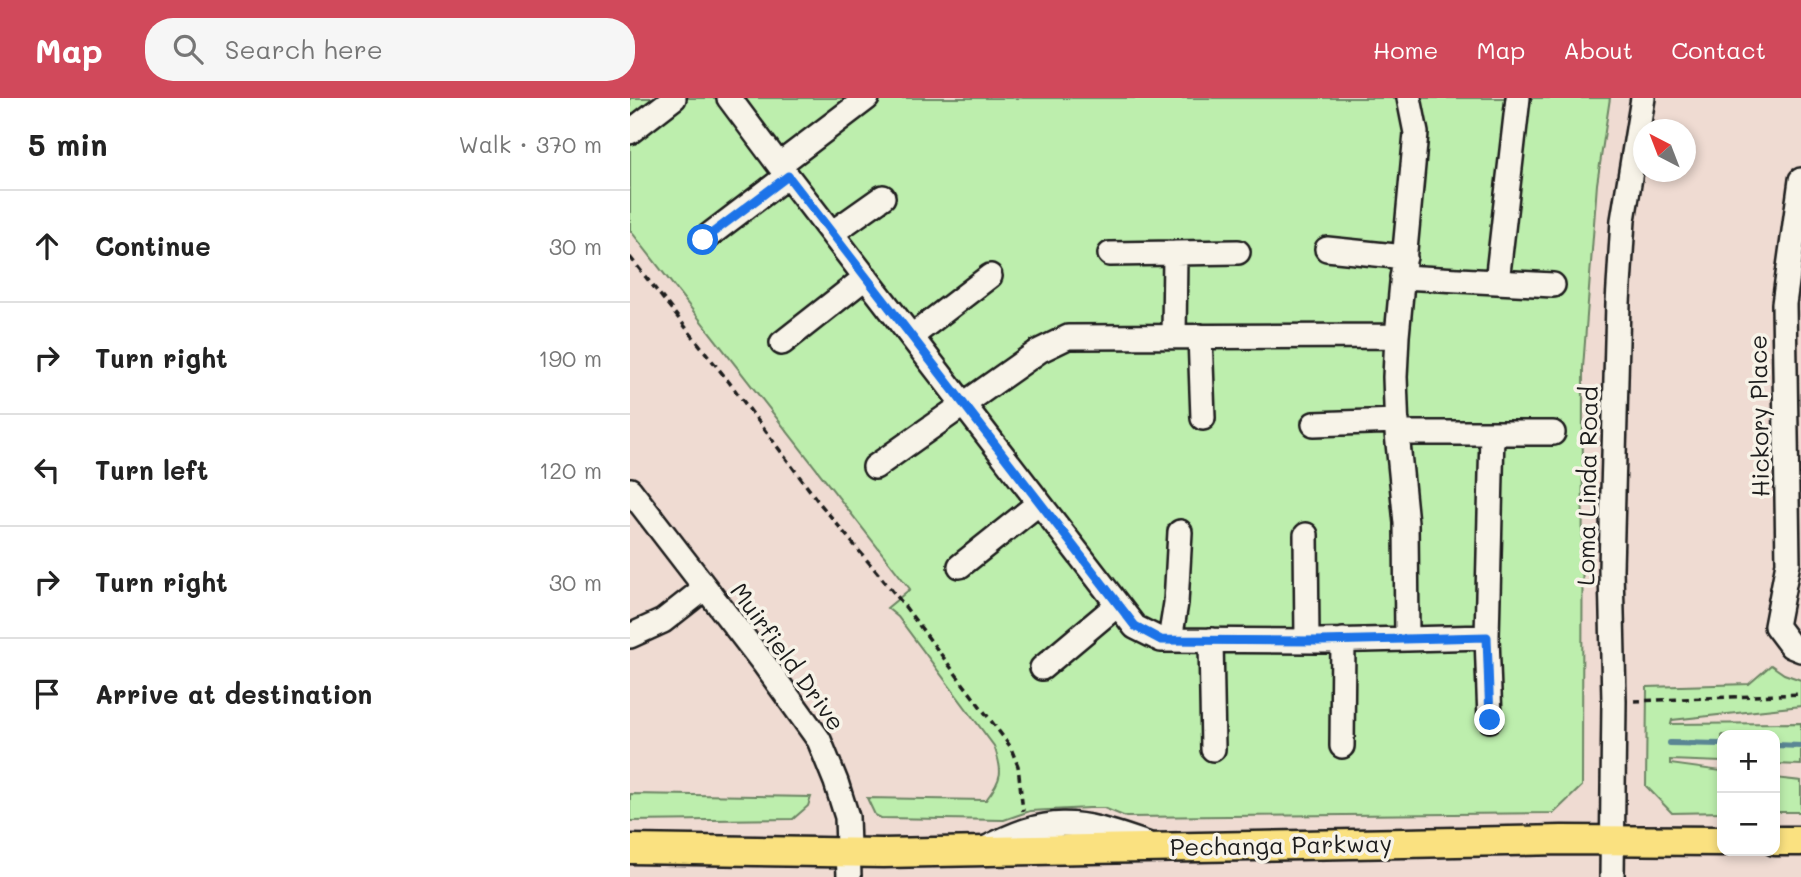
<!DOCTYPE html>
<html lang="en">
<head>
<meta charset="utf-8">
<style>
	:root { --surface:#fff; --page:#f6f6f6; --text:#222; --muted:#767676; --line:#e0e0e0; --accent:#d1495b }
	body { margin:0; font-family:Mali,sans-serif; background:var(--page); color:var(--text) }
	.controls { position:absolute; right:21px; bottom:21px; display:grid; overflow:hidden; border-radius:14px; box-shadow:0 4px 10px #0003 }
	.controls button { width:63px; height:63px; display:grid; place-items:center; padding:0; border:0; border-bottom:2px solid var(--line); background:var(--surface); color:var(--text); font:35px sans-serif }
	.compass { position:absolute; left:1003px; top:21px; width:63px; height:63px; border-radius:50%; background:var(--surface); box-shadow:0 4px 10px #0003; rotate:318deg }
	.stop { position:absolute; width:21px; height:21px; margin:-16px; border:5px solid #1a73e8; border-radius:50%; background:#fff }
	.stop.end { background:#1a73e8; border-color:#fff; box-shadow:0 2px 7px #0008 }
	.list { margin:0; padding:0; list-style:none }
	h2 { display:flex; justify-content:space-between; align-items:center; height:91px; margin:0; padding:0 28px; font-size:30px }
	h2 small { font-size:23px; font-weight:400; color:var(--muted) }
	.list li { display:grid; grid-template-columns:46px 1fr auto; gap:21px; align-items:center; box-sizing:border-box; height:112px; padding:0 28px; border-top:2px solid var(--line) }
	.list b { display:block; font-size:26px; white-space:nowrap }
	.list em { font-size:23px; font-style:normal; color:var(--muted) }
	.icon { flex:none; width:38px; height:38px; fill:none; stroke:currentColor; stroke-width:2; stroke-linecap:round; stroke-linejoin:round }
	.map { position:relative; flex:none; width:1171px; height:779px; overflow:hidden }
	header { display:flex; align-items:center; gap:42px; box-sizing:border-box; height:98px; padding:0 35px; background:var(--accent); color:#fff }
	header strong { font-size:33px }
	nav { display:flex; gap:38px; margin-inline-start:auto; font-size:24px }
	.search { width:490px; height:63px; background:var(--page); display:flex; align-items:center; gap:18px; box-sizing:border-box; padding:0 24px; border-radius:28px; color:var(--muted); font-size:26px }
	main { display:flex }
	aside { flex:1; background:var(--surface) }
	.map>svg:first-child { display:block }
</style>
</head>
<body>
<header>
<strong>Map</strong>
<div class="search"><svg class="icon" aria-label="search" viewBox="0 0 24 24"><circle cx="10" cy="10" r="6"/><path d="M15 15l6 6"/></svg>Search here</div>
<nav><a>Home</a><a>Map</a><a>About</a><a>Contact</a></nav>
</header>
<main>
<aside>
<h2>5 min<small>Walk · 370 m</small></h2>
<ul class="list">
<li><svg class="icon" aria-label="ahead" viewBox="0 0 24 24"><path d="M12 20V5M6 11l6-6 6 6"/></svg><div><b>Continue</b></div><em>30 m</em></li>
<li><svg class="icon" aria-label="right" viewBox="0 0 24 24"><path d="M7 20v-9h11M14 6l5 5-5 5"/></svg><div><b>Turn right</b></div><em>190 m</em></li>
<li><svg class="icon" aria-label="left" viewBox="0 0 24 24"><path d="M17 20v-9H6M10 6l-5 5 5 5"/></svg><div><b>Turn left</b></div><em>120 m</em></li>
<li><svg class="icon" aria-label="right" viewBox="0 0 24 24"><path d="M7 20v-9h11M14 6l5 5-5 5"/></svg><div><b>Turn right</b></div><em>30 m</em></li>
<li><svg class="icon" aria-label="arrive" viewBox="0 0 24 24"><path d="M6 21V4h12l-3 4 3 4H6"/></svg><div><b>Arrive at destination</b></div></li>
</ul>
</aside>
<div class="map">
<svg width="1171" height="779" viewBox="0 0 1171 779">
	<rect width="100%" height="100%" fill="#efdbd2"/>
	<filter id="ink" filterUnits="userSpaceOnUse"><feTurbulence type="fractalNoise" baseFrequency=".0143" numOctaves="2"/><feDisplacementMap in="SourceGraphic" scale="14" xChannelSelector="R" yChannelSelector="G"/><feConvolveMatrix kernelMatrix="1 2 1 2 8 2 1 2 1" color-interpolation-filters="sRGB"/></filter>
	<g filter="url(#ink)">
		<path fill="#bdeead" stroke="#6c8564" stroke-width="2" d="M0,0H980L967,86L953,270L952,688L924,715L496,719L474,710H459L400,713L374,722L251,720L245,717L237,700L356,702C373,680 373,673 364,648L268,519L257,510L280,491L0,132Z
			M1141,567L1154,576L1171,582V608L1042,622L1041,626L1171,625V667L1145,666V637H1092V664L1040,662V666L1092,673V714L1042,715L1016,688L1017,589L1119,586Z
			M1145,680L1171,683V714H1145Z
			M0,696L181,699L178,708L163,721L0,723Z"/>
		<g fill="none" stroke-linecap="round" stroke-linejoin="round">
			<path stroke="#5a8694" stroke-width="6" d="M1040,645L1092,646
				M1145,647L1171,648"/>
			<defs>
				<path id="minor" d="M99,0L149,67L237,0
					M0,34L44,0
					M149,67L505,529L531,542L691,543L777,541L776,425L767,335L765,279L767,238L786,35L779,0
					M1171,82L1154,206L1158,465L1146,528L1161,548L1171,552
					M202,135L253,99
					M73,142L157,78
					M697,151L775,159
					M545,155L608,154
					M480,156L545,155L544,238
					M772,179L923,187
					M867,184L888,0
					M282,238L360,178
					M570,238L573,320
					M152,245L236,179
					M684,326L767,323
					M767,335H923
					M245,369L409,253L438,239L767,238
					M0,392L135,567L189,642L206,684L217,719L219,779
					M676,437L677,543
					M330,468L409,405
					M0,538L33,523L75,490
					M857,539L860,622
					M777,541L857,539L862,335
					M540,542L546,505L550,434
					M581,542L583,651
					M412,570L487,507
					M712,648L713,542
					M351,753C420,716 445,721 517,746
					M982,779L984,603L981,471L988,205L993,122L1013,0"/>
				<path id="major" d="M1145,743H1171
					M0,751L253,755L932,742L1092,743"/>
			</defs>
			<use href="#minor" stroke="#1c1c1c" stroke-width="28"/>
			<use href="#major" stroke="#1c1c1c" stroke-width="33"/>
			<path stroke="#1c1c1c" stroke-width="3.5" stroke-dasharray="7 5" stroke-linecap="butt" d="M0,159L99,284L187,402L270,502L380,648L388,668L393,713
				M1004,603L1171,596"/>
			<use href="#minor" stroke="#f7f3e8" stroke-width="23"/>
			<use href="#major" stroke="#fae180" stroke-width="28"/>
		</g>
	</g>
	<g fill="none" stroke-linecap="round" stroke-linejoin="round" filter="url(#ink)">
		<path stroke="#1a73e8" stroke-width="9" d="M73,142L158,78L505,528L531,542L691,543L857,539L860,622"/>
	</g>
	<g text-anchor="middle" stroke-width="7" stroke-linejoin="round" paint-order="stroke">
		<g font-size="24" fill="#1c1c1c" stroke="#f7f3e8">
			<text transform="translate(1130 318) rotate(-91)" y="8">Hickory Place</text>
			<text transform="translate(958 388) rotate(-89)" y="8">Loma Linda Road</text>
			<text transform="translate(157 559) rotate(54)" y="8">Muirfield Drive</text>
			<text transform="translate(651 748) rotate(-1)" y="8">Pechanga Parkway</text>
		</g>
	</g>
</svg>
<div class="controls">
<button>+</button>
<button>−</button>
</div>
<svg class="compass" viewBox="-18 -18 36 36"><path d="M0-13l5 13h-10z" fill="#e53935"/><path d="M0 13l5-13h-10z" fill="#767676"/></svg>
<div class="stop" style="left:73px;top:142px"></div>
<div class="stop end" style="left:860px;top:622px"></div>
</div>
</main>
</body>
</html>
